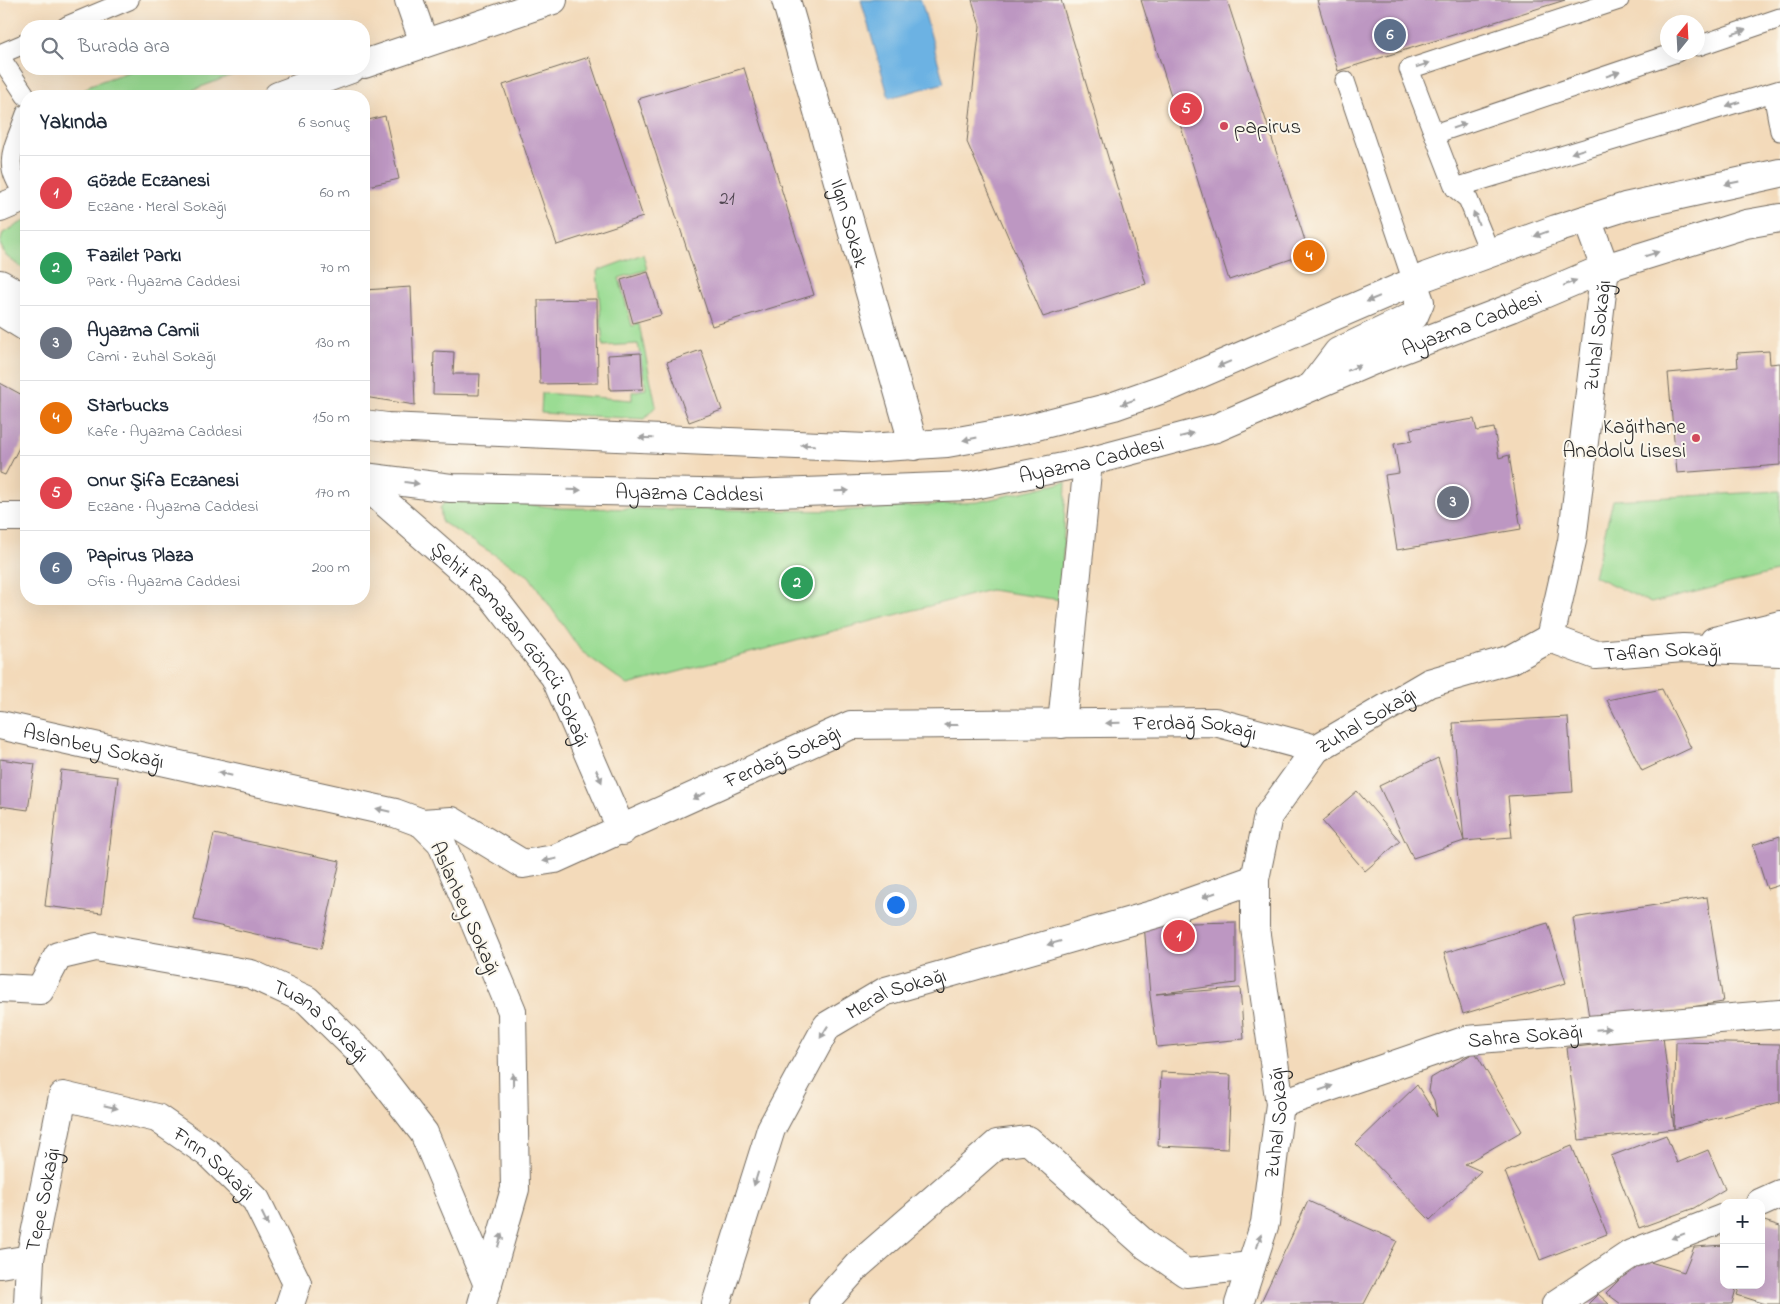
<!DOCTYPE html>
<html lang="tr">
<head>
<meta charset="utf-8">
<style>
	:root { --surface:#fff; --page:#f6f6f7; --text:#1f2937; --muted:#747a83; --line:#e0e1e3; --accent:#d1495b }
	body { margin:0; font-family:"Indie Flower",sans-serif; background:var(--page); color:var(--text) }
	.controls { position:absolute; right:15px; bottom:15px; display:grid; overflow:hidden; border-radius:10px; box-shadow:0 5px 20px #0002 }
	.controls button { width:45px; height:45px; display:grid; place-items:center; padding:0; border:0; border-bottom:1px solid var(--line); background:var(--surface); color:var(--text); font:25px sans-serif }
	.compass { position:absolute; left:1660px; top:15px; width:45px; height:45px; border-radius:50%; background:var(--surface); box-shadow:0 5px 20px #0002; rotate:18deg }
	.you { position:absolute; left:895px; top:904px; width:18px; height:18px; margin:-12px; border:4px solid #fff; border-radius:50%; background:#1a73e8; box-shadow:0 0 0 8px #1a73e833 }
	.badge { display:grid; place-items:center; width:32px; height:32px; border-radius:50%; background:var(--accent); color:#fff; font-size:16px; font-weight:700 }
	.pin { position:absolute; translate:-50% -50%; border:2px solid #fff; box-shadow:0 1px 5px #0006 }
	.list { margin:0; padding:0; list-style:none }
	h2 { display:flex; justify-content:space-between; align-items:center; height:65px; margin:0; padding:0 20px; font-size:21px }
	h2 small { font-size:16px; font-weight:400; color:var(--muted) }
	.list li { display:grid; grid-template-columns:32px 1fr auto; gap:15px; align-items:center; box-sizing:border-box; height:75px; padding:0 20px; border-top:1px solid var(--line) }
	.list b { display:block; font-size:19px; white-space:nowrap }
	.list p { margin:0; font-size:16px; white-space:nowrap; color:var(--muted) }
	.list em { font-size:16px; font-style:normal; color:var(--muted) }
	.icon { flex:none; width:28px; height:28px; fill:none; stroke:currentColor; stroke-width:2; stroke-linecap:round; stroke-linejoin:round }
	.map { position:relative; flex:none; width:1780px; height:1304px; overflow:hidden }
	.search { position:absolute; background:var(--surface); box-shadow:0 5px 20px #0002; left:20px; top:20px; width:350px; height:55px; display:flex; align-items:center; gap:12px; box-sizing:border-box; padding:0 18px; border-radius:20px; color:var(--muted); font-size:19px }
	.panel { position:absolute; background:var(--surface); box-shadow:0 5px 20px #0002; left:20px; top:90px; width:350px; height:515px; border-radius:20px }
	.map>svg:first-child { display:block }
</style>
</head>
<body>
<div class="map">
<svg width="1780" height="1304" viewBox="0 0 1780 1304">
	<rect width="100%" height="100%" fill="#fbf7ec"/>
	<filter id="ink" filterUnits="userSpaceOnUse"><feTurbulence type="fractalNoise" baseFrequency=".02" numOctaves="2"/><feDisplacementMap in="SourceGraphic" scale="10" xChannelSelector="R" yChannelSelector="G"/><feConvolveMatrix kernelMatrix="1 2 1 2 8 2 1 2 1" color-interpolation-filters="sRGB"/></filter>
	<filter id="wash" filterUnits="userSpaceOnUse"><feTurbulence type="fractalNoise" baseFrequency=".0096" numOctaves="4" result="noise"/><feDisplacementMap in="SourceGraphic" scale="20" xChannelSelector="R" yChannelSelector="G"/><feGaussianBlur stdDeviation="1.12" result="paint"/><feColorMatrix in="noise" values="0 0 0 0 0 0 0 0 0 0 0 0 0 0 0 0 0 1.4 0 .05"/><feComposite in="paint" operator="in"/></filter>
	<g filter="url(#wash)">
		<rect width="100%" height="100%" fill="#f3daba"/>
		<path fill="#9adc93" stroke="#62845f" d="M137,69H248L177,96H78L90,85Z
			M26,220V271L6,256L0,244L3,233Z
			M643,254L647,270L619,278L632,326L639,324L656,406L644,419L541,413L542,393L632,400V392L646,389L638,344L603,346L597,271Z
			M1066,482L1061,600L990,590L628,685L581,651L529,576L442,522L440,508L450,495L560,508L838,511L978,502Z
			M1780,491V571L1651,603L1594,576L1613,500Z"/>
		<path fill="#6cb2e3" stroke="#4c6e87" d="M861,0H921L944,83L889,98Z"/>
		<g id="blocks">
			<path fill="#bd97c2" d="M972,0H1061L1146,284L1043,317L967,142L980,26Z
				M1141,0H1227L1309,253L1229,280Z
				M1317,0H1565L1338,71Z
				M589,57L643,217L557,245L503,85Z
				M744,68L814,295L712,326L638,99Z
				M385,116L399,179L364,187V121Z
				M364,238L368,254L364,255Z
				M648,272L661,315L633,323L621,280Z
				M411,287L415,405L364,397V290Z
				M597,299L598,383L540,384L538,300Z
				M701,350L722,410L689,422L667,362Z
				M434,351L454,352L453,374H480L479,395L433,394Z
				M1769,351L1770,364L1780,363V465L1677,473L1668,373L1738,367L1737,353Z
				M641,353L643,389L610,390L608,355Z
				M0,383L26,397V434L5,475L0,473Z
				M1474,419L1477,431L1494,428L1499,458L1509,455L1521,529L1397,550L1385,475L1399,473L1394,444L1412,441L1410,429Z
				M1662,689L1691,748L1642,771L1607,700Z
				M1568,717L1573,792L1508,796L1512,837L1464,841L1453,723Z
				M1438,758L1464,841L1413,858L1379,786Z
				M0,759L35,764L28,810L0,806Z
				M61,770L118,777L102,913L45,906Z
				M1357,791L1400,841L1365,871L1322,821Z
				M214,834L340,861L321,949L194,920Z
				M1780,836V885L1767,889L1753,845Z
				M1707,897L1723,1002L1590,1023L1573,918Z
				M1236,922V983L1156,994L1240,988L1244,1039L1157,1047L1150,995L1144,924Z
				M1548,923L1566,983L1463,1014L1444,953Z
				M1663,1037L1674,1129L1579,1140L1567,1048Z
				M1676,1042L1780,1044V1102L1674,1129Z
				M1475,1052L1522,1131L1465,1164L1481,1171L1430,1220L1356,1144L1417,1085L1437,1117L1434,1100L1429,1091L1431,1078Z
				M1161,1072L1231,1075L1228,1149L1158,1146Z
				M1666,1135L1677,1163L1708,1150L1725,1189L1694,1208L1639,1228L1611,1156Z
				M1572,1146L1607,1234L1540,1260L1505,1172Z
				M1308,1201L1397,1241L1364,1304H1260Z
				M1761,1220L1780,1226V1304H1766L1737,1295L1740,1285H1761Z
				M1724,1245V1285H1737L1732,1304H1621L1606,1293L1640,1259L1684,1272L1694,1247Z
				M1598,1294L1609,1304H1588Z"/>
		</g>
	</g>
	<g filter="url(#ink)">
		<use href="#blocks" fill-opacity="0" stroke="#71685d" stroke-width="1"/>
		<g fill="none" stroke-linecap="round" stroke-linejoin="round">
			<defs>
				<path id="service" d="M67,26L129,0
					M1698,46L1780,18
					M0,54L26,43
					M0,57L26,96
					M1345,81L1413,282
					M1773,93L1780,131
					M26,114C14,149 0,163 26,196
					M1434,134L1409,69L1619,0
					M1455,188L1780,90
					M1490,253L1468,199L1455,188L1434,134L1677,52"/>
				<g id="minor">
					<path d="M409,0L424,43"/>
					<path id="s1" d="M786,0L914,446"/>
					<path d="M364,64L553,0"/>
					<path d="M278,96L351,69"/>
					<path d="M0,208L26,197"/>
					<path id="s2" d="M364,484L492,596L555,677L622,831"/>
					<path d="M0,517H26"/>
					<path id="s3" d="M1550,638L1596,655L1683,648L1780,652"/>
					<path d="M1714,641L1780,625"/>
					<path d="M1062,724L1088,462"/>
					<path id="s4" d="M0,725L395,813L422,823L441,842L512,1011L515,1189L482,1304"/>
					<path id="s5" d="M422,823L452,821L523,864L555,859L851,725L1215,722L1316,749"/>
					<path id="s6" d="M0,988L40,990L58,956L96,947L251,974L307,1000L366,1058L424,1133L488,1285"/>
					<path d="M0,1264L30,1259"/>
					<path id="s7" d="M28,1304L30,1259L63,1096L157,1118L209,1154L256,1200L297,1283L290,1304"/>
					<path id="s8" d="M716,1304L771,1129L827,1026L886,991L1159,913L1255,879"/>
					<path d="M823,1304L858,1265L997,1144L1028,1140L1147,1246L1186,1273L1251,1266"/>
				</g>
				<g id="tertiary">
					<path id="s9" d="M1280,1104L1467,1040L1780,1014"/>
					<path d="M1760,1203L1780,1194"/>
					<path id="s10" d="M1239,1304L1265,1223L1280,1104L1255,928V879L1268,816L1316,749L1429,683L1512,659L1550,638L1572,541L1605,268"/>
					<path d="M1556,1304L1631,1254L1724,1218"/>
				</g>
				<g id="secondary">
					<path d="M1587,219L1605,268"/>
					<path d="M0,284L26,299"/>
					<path d="M0,311L26,327"/>
					<path d="M1313,385L1338,352L1414,316L1420,302L1413,282"/>
					<path d="M364,424L387,427L867,448L947,443L1025,429L1114,406L1174,385L1427,276L1556,229L1625,207L1780,173"/>
					<path id="s11" d="M364,477L451,488L750,494L969,486L1088,462L1216,428L1372,361L1511,308L1605,268L1746,224L1780,218"/>
				</g>
			</defs>
			<use href="#service" stroke="#71685d" stroke-width="21"/>
			<use href="#minor" stroke="#71685d" stroke-width="30"/>
			<use href="#tertiary" stroke="#71685d" stroke-width="30"/>
			<use href="#secondary" stroke="#71685d" stroke-width="30"/>
			<use href="#service" stroke="#fff" stroke-width="19"/>
			<use href="#minor" stroke="#fff" stroke-width="28"/>
			<use href="#tertiary" stroke="#fff" stroke-width="28"/>
			<use href="#secondary" stroke="#fff" stroke-width="28"/>
		</g>
		<defs><path id="oneway-solid" d="M-6-.8H1V-3.2L6.5 0L1 3.2V.8H-6Z" transform="scale(1.25)"/></defs>
		<g fill="#a0a0a0">
			<use href="#oneway-solid" transform="translate(1739 32) rotate(-19)"/>
			<use href="#oneway-solid" transform="translate(1423 65) rotate(-18)"/>
			<use href="#oneway-solid" transform="translate(1613 74) rotate(-19)"/>
			<use href="#oneway-solid" transform="translate(1733 104) rotate(163)"/>
			<use href="#oneway-solid" transform="translate(1459 126) rotate(-19)"/>
			<use href="#oneway-solid" transform="translate(1578 151) rotate(163)"/>
			<use href="#oneway-solid" transform="translate(1732 183) rotate(168)"/>
			<use href="#oneway-solid" transform="translate(1476 218) rotate(-112)"/>
			<use href="#oneway-solid" transform="translate(1541 234) rotate(160)"/>
			<use href="#oneway-solid" transform="translate(1652 254) rotate(-17)"/>
			<use href="#oneway-solid" transform="translate(1570 283) rotate(-23)"/>
			<use href="#oneway-solid" transform="translate(1373 299) rotate(157)"/>
			<use href="#oneway-solid" transform="translate(1224 364) rotate(157)"/>
			<use href="#oneway-solid" transform="translate(1354 368) rotate(-23)"/>
			<use href="#oneway-solid" transform="translate(1128 402) rotate(161)"/>
			<use href="#oneway-solid" transform="translate(1187 435) rotate(-15)"/>
			<use href="#oneway-solid" transform="translate(646 438) rotate(-178)"/>
			<use href="#oneway-solid" transform="translate(970 439) rotate(169)"/>
			<use href="#oneway-solid" transform="translate(808 445) rotate(-178)"/>
			<use href="#oneway-solid" transform="translate(412 483) rotate(7)"/>
			<use href="#oneway-solid" transform="translate(574 490) rotate(1)"/>
			<use href="#oneway-solid" transform="translate(842 491) rotate(-2)"/>
			<use href="#oneway-solid" transform="translate(1113 723) rotate(179)"/>
			<use href="#oneway-solid" transform="translate(951 725) rotate(180)"/>
			<use href="#oneway-solid" transform="translate(225 774) rotate(-167)"/>
			<use href="#oneway-solid" transform="translate(599 776) rotate(66)"/>
			<use href="#oneway-solid" transform="translate(699 796) rotate(155)"/>
			<use href="#oneway-solid" transform="translate(383 810) rotate(-167)"/>
			<use href="#oneway-solid" transform="translate(550 860) rotate(169)"/>
			<use href="#oneway-solid" transform="translate(1209 895) rotate(161)"/>
			<use href="#oneway-solid" transform="translate(1054 943) rotate(164)"/>
			<use href="#oneway-solid" transform="translate(1603 1029) rotate(-5)"/>
			<use href="#oneway-solid" transform="translate(824 1032) rotate(122)"/>
			<use href="#oneway-solid" transform="translate(513 1080) rotate(-91)"/>
			<use href="#oneway-solid" transform="translate(1326 1088) rotate(-19)"/>
			<use href="#oneway-solid" transform="translate(111 1107) rotate(13)"/>
			<use href="#oneway-solid" transform="translate(756 1179) rotate(107)"/>
			<use href="#oneway-solid" transform="translate(265 1219) rotate(64)"/>
			<use href="#oneway-solid" transform="translate(1678 1236) rotate(159)"/>
			<use href="#oneway-solid" transform="translate(500 1240) rotate(-74)"/>
			<use href="#oneway-solid" transform="translate(1259 1241) rotate(-73)"/>
		</g>
	</g>
	<g fill="#d1495b" stroke="#fbf7ec" stroke-width="2">
		<circle cx="1224" cy="126" r="5"/>
		<circle cx="1696" cy="438" r="5"/>
	</g>
	<g text-anchor="middle" stroke-width="4" stroke-linejoin="round" paint-order="stroke">
		<g font-size="19" fill="#504651">
			<text x="727" y="204">21</text>
		</g>
		<g font-size="21" fill="#2b2b2b" stroke="#fbf7ec" text-anchor="start">
			<text x="1234" y="133">papirus</text>
			<text x="1686" y="433" text-anchor="end">Kağıthane<tspan x="1686" dy="24">Anadolu Lisesi</tspan></text>
		</g>
		<g font-size="21" fill="#2b2b2b" stroke="#fbf7ec">
			<text dy="7" stroke="none"><textPath href="#s1" startOffset="232">Ilgın Sokak</textPath></text>
			<text dy="7" stroke="none"><textPath href="#s11" startOffset="1136">Ayazma Caddesi</textPath></text>
			<text dy="7" stroke="none"><textPath href="#s10" startOffset="1146">Zuhal Sokağı</textPath></text>
			<text dy="7" stroke="none"><textPath href="#s11" startOffset="731">Ayazma Caddesi</textPath></text>
			<text dy="7" stroke="none"><textPath href="#s11" startOffset="326">Ayazma Caddesi</textPath></text>
			<text dy="7" stroke="none"><textPath href="#s2" startOffset="220">Şehit Ramazan Göncü Sokağı</textPath></text>
			<text dy="7" stroke="none"><textPath href="#s3" startOffset="116">Taflan Sokağı</textPath></text>
			<text dy="7" stroke="none"><textPath href="#s10" startOffset="636">Zuhal Sokağı</textPath></text>
			<text dy="7" stroke="none"><textPath href="#s5" startOffset="815">Ferdağ Sokağı</textPath></text>
			<text dy="7" stroke="none"><textPath href="#s4" startOffset="96">Aslanbey Sokağı</textPath></text>
			<text dy="7" stroke="none"><textPath href="#s5" startOffset="395">Ferdağ Sokağı</textPath></text>
			<text transform="translate(466 908) rotate(66)" y="7">Aslanbey Sokağı</text>
			<text dy="7" stroke="none"><textPath href="#s8" startOffset="378">Meral Sokağı</textPath></text>
			<text dy="7" stroke="none"><textPath href="#s6" startOffset="360">Tuana Sokağı</textPath></text>
			<text dy="7" stroke="none"><textPath href="#s9" startOffset="256">Sahra Sokağı</textPath></text>
			<text dy="7" stroke="none"><textPath href="#s10" startOffset="186">Zuhal Sokağı</textPath></text>
			<text dy="7" stroke="none"><textPath href="#s7" startOffset="381">Fırın Sokağı</textPath></text>
			<text dy="7" stroke="none"><textPath href="#s7" startOffset="106">Tepe Sokağı</textPath></text>
		</g>
	</g>
</svg>
<div class="controls">
<button>+</button>
<button>−</button>
</div>
<svg class="compass" viewBox="-18 -18 36 36"><path d="M0-13l5 13h-10z" fill="#e53935"/><path d="M0 13l5-13h-10z" fill="#747a83"/></svg>
<div class="you"></div>
<div class="pin badge" style="left:1179px;top:936px;background:#e0444e">1</div>
<div class="pin badge" style="left:797px;top:583px;background:#2e9e5b">2</div>
<div class="pin badge" style="left:1453px;top:502px;background:#6b7280">3</div>
<div class="pin badge" style="left:1309px;top:256px;background:#e8710a">4</div>
<div class="pin badge" style="left:1186px;top:109px;background:#e0444e">5</div>
<div class="pin badge" style="left:1390px;top:35px;background:#5c6f8a">6</div>
<div class="search"><svg class="icon" aria-label="search" viewBox="0 0 24 24"><circle cx="10" cy="10" r="6"/><path d="M15 15l6 6"/></svg>Burada ara</div>
<section class="panel">
<h2>Yakında<small>6 sonuç</small></h2>
<ul class="list">
<li><span class="badge" style="background:#e0444e">1</span><div><b>Gözde Eczanesi</b><p>Eczane · Meral Sokağı</p></div><em>60 m</em></li>
<li><span class="badge" style="background:#2e9e5b">2</span><div><b>Fazilet Parkı</b><p>Park · Ayazma Caddesi</p></div><em>70 m</em></li>
<li><span class="badge" style="background:#6b7280">3</span><div><b>Ayazma Camii</b><p>Cami · Zuhal Sokağı</p></div><em>130 m</em></li>
<li><span class="badge" style="background:#e8710a">4</span><div><b>Starbucks</b><p>Kafe · Ayazma Caddesi</p></div><em>150 m</em></li>
<li><span class="badge" style="background:#e0444e">5</span><div><b>Onur Şifa Eczanesi</b><p>Eczane · Ayazma Caddesi</p></div><em>170 m</em></li>
<li><span class="badge" style="background:#5c6f8a">6</span><div><b>Papirus Plaza</b><p>Ofis · Ayazma Caddesi</p></div><em>200 m</em></li>
</ul>
</section>
</div>
</body>
</html>
